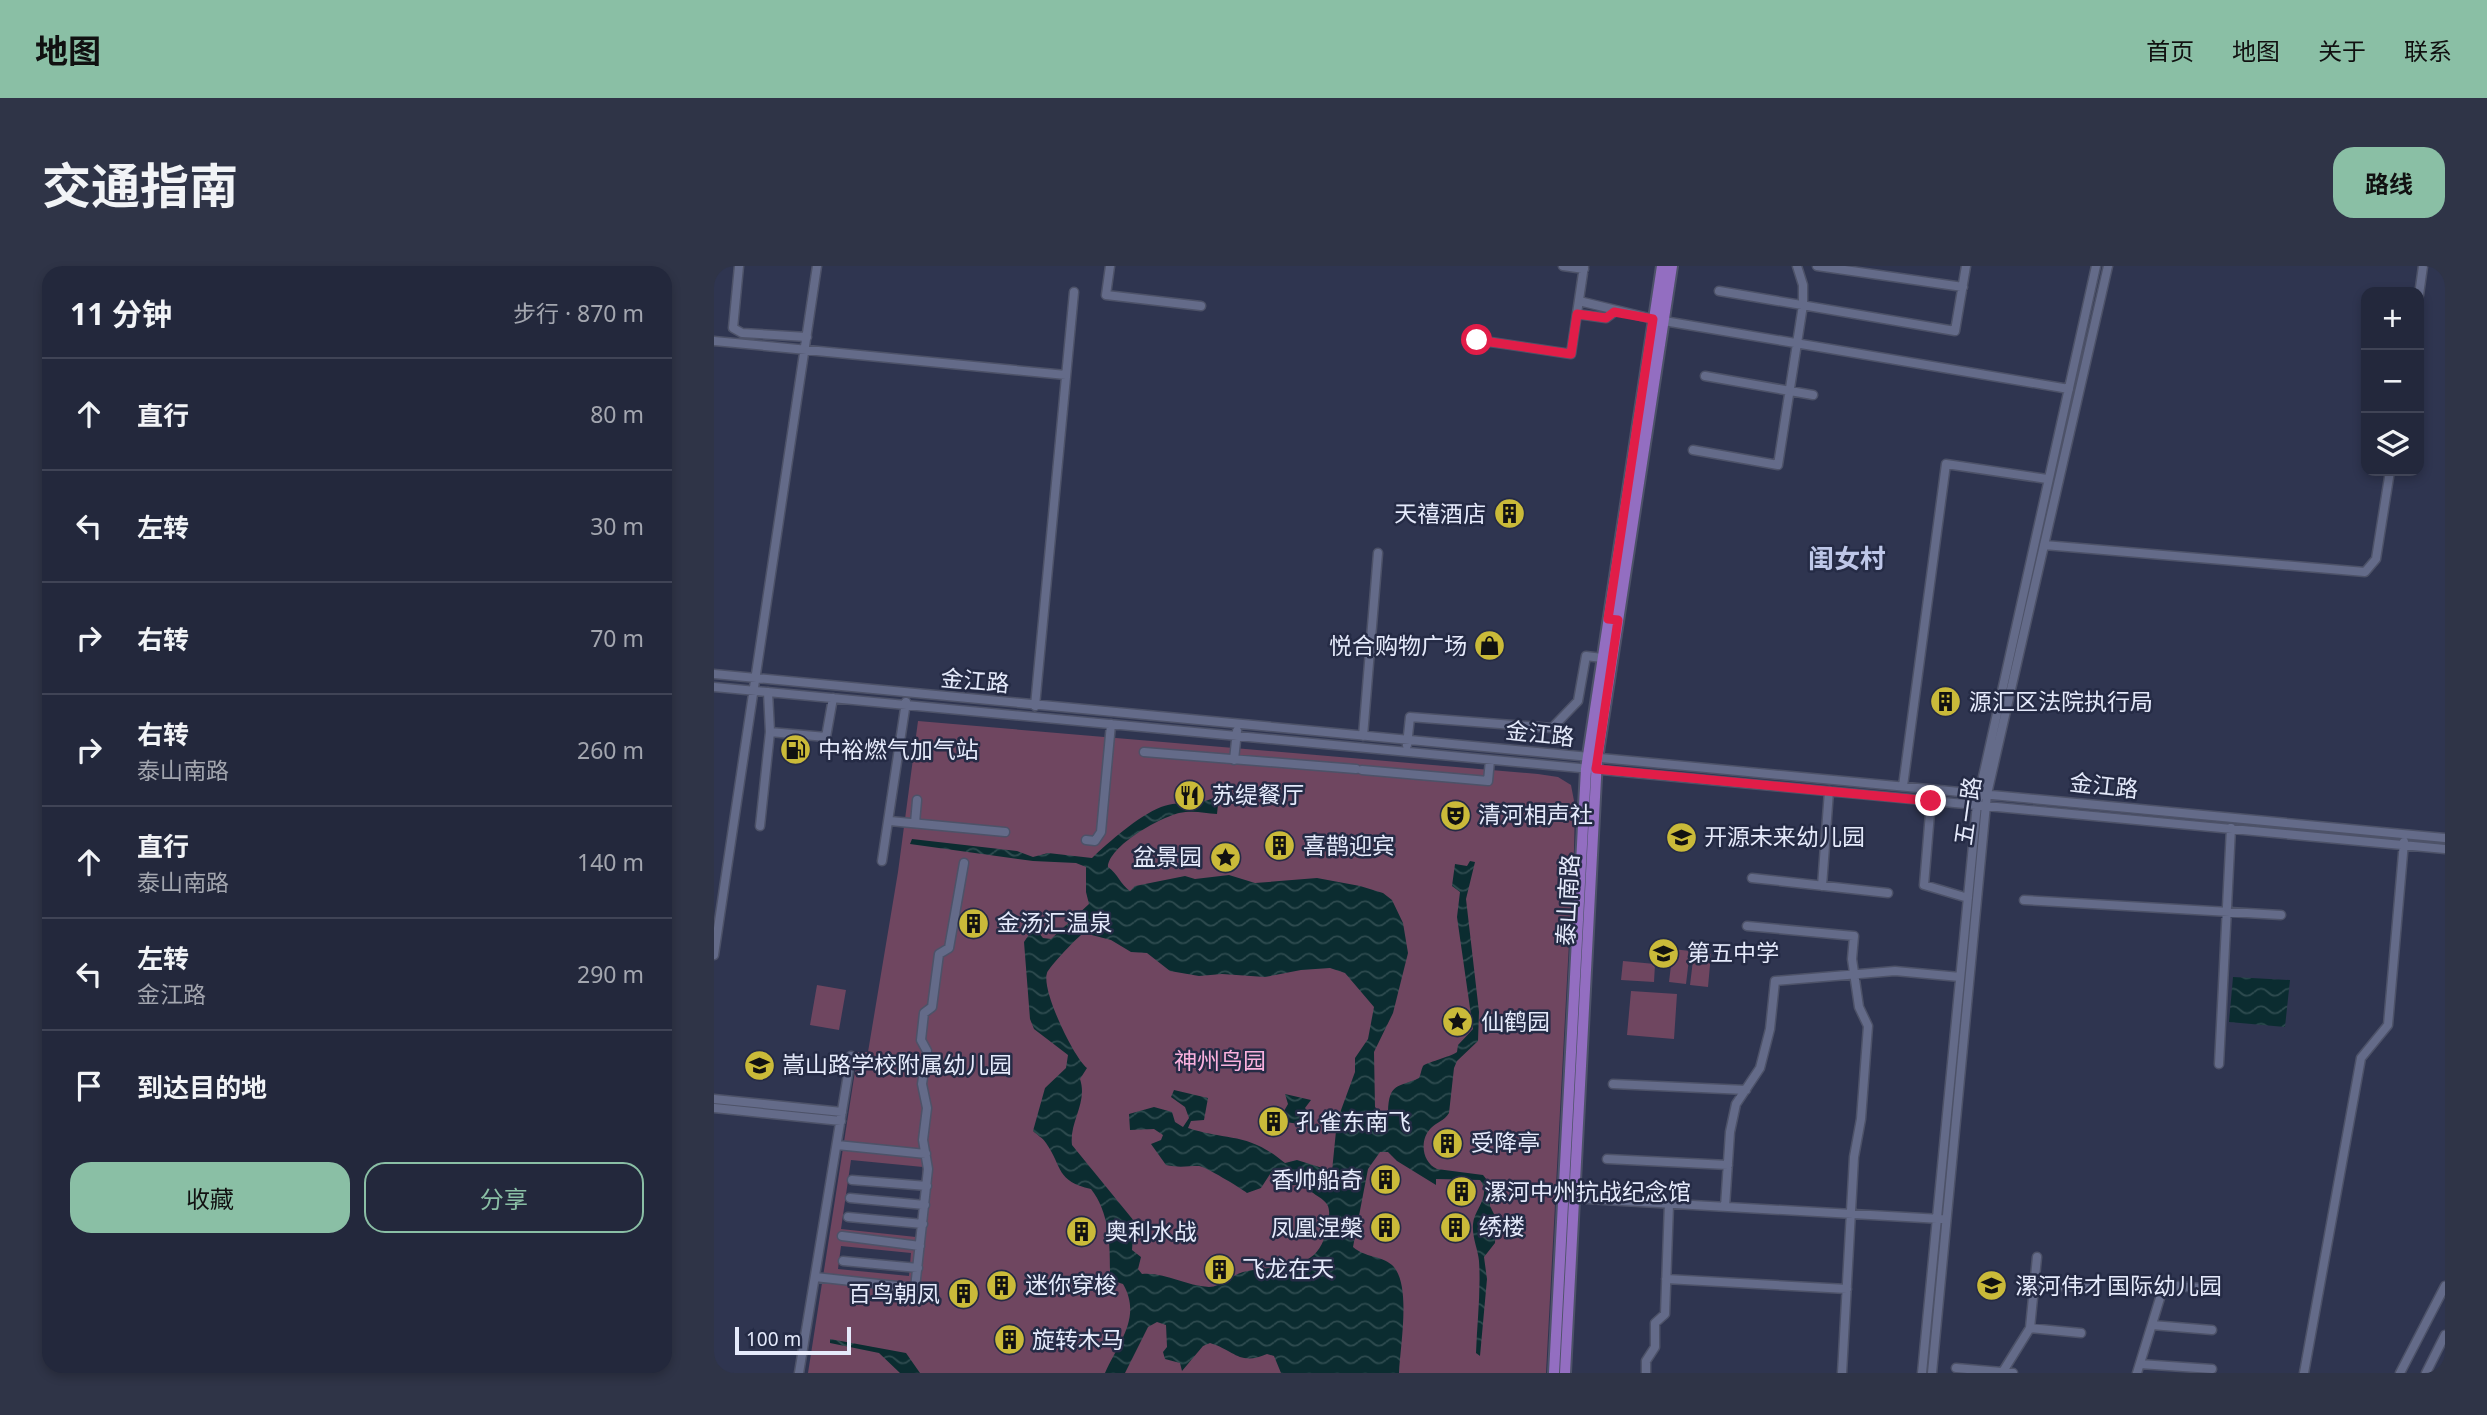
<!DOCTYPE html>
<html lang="zh">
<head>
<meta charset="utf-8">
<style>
	:root { --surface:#23283c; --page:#2f3447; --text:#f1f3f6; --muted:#a3a6af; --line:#404456; --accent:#8abfa5 }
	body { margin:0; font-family:"Noto Sans","Noto Sans SC",sans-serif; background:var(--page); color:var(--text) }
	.controls { position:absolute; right:21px; top:21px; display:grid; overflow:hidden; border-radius:14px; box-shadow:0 4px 10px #0003 }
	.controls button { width:63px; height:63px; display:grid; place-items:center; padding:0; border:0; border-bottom:2px solid var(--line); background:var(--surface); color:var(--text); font:35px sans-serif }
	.scale { position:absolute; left:21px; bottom:18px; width:116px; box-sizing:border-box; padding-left:7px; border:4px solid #e5eafb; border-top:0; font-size:19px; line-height:24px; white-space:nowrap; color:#e5eafb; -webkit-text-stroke:5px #252b45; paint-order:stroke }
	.stop { position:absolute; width:21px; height:21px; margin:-16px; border:5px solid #e11d48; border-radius:50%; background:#fff }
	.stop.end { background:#e11d48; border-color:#fff; box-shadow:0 2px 7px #0008 }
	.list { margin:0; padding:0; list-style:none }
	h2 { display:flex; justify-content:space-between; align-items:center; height:91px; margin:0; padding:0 28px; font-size:30px }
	h2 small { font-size:23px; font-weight:400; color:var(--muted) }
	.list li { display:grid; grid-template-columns:46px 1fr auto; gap:21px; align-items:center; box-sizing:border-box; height:112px; padding:0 28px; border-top:2px solid var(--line) }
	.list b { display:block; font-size:26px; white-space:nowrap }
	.list p { margin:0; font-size:23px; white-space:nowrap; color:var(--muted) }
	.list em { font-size:23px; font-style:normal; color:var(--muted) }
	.actions { display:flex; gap:14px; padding:21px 28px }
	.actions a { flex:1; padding:16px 0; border:2px solid var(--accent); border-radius:21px; text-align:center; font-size:24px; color:var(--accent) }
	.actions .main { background:var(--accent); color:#111 }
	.icon { flex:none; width:38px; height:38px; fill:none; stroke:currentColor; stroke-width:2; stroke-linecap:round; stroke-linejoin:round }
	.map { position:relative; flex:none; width:1731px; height:1107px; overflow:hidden; border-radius:21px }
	header { display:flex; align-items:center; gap:42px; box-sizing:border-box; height:98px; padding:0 35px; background:var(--accent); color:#111 }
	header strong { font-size:33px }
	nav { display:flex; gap:38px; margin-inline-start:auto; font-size:24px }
	.intro { display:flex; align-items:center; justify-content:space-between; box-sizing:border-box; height:168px; padding:0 42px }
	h1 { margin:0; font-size:49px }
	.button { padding:18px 32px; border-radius:21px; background:var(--accent); color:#111; font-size:24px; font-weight:700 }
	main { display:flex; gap:42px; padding:0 42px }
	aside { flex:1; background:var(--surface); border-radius:21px; box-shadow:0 4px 10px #0003 }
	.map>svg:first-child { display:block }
</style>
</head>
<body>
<header>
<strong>地图</strong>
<nav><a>首页</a><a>地图</a><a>关于</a><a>联系</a></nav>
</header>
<div class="intro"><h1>交通指南</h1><a class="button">路线</a></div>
<main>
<aside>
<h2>11 分钟<small>步行 · 870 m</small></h2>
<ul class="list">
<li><svg class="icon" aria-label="ahead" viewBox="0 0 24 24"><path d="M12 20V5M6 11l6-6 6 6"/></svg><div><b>直行</b></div><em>80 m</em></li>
<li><svg class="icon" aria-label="left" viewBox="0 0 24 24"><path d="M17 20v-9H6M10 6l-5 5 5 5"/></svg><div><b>左转</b></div><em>30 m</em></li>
<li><svg class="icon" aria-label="right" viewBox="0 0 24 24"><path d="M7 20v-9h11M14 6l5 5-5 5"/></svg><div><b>右转</b></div><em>70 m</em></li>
<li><svg class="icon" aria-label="right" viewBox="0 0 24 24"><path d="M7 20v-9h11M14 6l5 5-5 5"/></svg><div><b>右转</b><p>泰山南路</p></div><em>260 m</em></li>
<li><svg class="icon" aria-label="ahead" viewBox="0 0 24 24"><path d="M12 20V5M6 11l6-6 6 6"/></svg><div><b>直行</b><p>泰山南路</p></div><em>140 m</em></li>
<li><svg class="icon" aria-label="left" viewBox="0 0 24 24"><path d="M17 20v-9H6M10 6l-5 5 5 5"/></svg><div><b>左转</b><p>金江路</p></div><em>290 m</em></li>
<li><svg class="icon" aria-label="arrive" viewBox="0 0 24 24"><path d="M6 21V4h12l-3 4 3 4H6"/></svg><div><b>到达目的地</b></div></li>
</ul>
<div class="actions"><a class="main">收藏</a><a>分享</a></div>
</aside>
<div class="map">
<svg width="1731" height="1107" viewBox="0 0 1731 1107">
	<defs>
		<pattern id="water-waves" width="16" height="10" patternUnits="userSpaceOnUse" patternTransform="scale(1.75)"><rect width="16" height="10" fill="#0b2c30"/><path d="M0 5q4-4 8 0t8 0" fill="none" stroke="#2e4b4f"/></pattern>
	</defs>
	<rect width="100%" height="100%" fill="#2f3550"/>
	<path fill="#6f4660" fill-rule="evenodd" d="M204,455L824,508L844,511L857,519L861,540L860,583L832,1107H94L144,786H154L184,606ZM137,894L209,901L202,971L127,963ZM127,980L197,987L195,1010L124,1003Z
		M959,683L976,685L972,718L955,716Z
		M980,686L997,688L994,721L976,719Z
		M909,695L941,698L940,716L907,714Z
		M103,719L132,724L125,764L96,759Z
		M917,725L963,728L960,773L913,769Z"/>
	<path fill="url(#water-waves)" fill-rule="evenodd" d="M505,529L503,548C490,547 479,544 465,547C445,552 395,580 394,601C404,608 406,618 416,625L421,620L471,610L481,613L515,609L541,617L603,612L646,620L669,627L678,634L689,657L694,687L679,747L660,786L661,841L666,846H674C675,816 684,822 705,812C707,808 707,804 709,800C711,797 736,791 743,786L744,779L759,763L743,651L746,626L738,620L741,598L753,600L756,595L761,596L752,633L765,746L764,775L743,795L740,802L735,847C730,855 723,856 717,862C705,874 708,896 723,903L769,909L777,919L776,940L782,952L781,977L770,991L773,1013L766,1090L762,1087C763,1057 767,1026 765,995C764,983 758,972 759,958C760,943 778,930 766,914L722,913V919L683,895L674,886H666L654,903L639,981C652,992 666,989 678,999C698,1017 686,1080 685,1107H567L560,1090L553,1088C525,1100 522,1085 496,1077L489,1080L468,1105L466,1097L451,1093L449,1086L453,1081L452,1059L443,1056L434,1061L411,1107H391C405,1076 428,1051 409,1018L396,1014C396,982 397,949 377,923C342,915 349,902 332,877C329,872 323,869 319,865L331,822L352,802L354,789L320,763L316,753L310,676L316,667L324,666L329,672L337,673L375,638L372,626V601L362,597L319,595L196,578L198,573L303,585L319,591L334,587L378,592C396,575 423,551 447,541C469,533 483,542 505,529ZM370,667L397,674L417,686L433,687L456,705L485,710L508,708L551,711L587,704L616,702L631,707L660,741L654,773L641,792V806L623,855L618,905L583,894L571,897C534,866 514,875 474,862L477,855L490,854L494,832L460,824L457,831L471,841L475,852L469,861L461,856L458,846L440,841L415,848L416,864L440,863L449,869L447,874L437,878L452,899C465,902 473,900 485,900C490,900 527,922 533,927L547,922L558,905L566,908L570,919H592C597,930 615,932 615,945C616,950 613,956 613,961C605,1009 566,997 529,1006C518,1009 507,1021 495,1021C471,1020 452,1006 428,1008L424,1003L427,991L418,984L420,955L358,879C355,856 374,837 366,813L373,802C360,792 327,724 333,707C335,701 365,669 370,667Z
		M1519,711L1576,714L1571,761L1515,756Z
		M571,828L597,834L591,842L594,846L591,859L572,856L570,845L574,838Z
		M116,1073L192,1087L206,1107H186L165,1087L116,1077Z"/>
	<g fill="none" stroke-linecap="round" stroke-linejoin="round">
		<defs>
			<path id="minor" d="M25,0L19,62L28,67L93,71
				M396,0L392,29L487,40
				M849,0L870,3
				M1103,0L1249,21
				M1005,25L1241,65L1252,0
				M1705,29L1709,0
				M865,35L939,53
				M863,48L892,52L900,46
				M950,55L1355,123
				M763,74L857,88L870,0
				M0,75L352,109
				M991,110L1099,129
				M979,184L1064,199L1089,39V19L1083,0
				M1330,279L1651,306L1662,293L1676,205
				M0,408L1731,572
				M0,421L1731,583
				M54,426L56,466L112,471L119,432
				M321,440L360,26
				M649,470L664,287
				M693,479L696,451L838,462L864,435L872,390L888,392
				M430,486L642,503
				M520,494L523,465
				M648,504L774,515L776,494
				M1189,520L1232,198L1333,213
				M1217,535L1210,619L1254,632
				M176,555L291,566
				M201,557L203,534
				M46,560L56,466
				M372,574L381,575L387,566L397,458
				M168,595L192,436
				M1038,612L1174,627
				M1108,620L1115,525
				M1310,634L1567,649
				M1033,660L1140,670L1138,693L1145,741L1154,760L1147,853L1140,891L1128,1107
				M0,689L103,0
				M1505,798L1517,562
				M899,818L1032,824
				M0,833L128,846
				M0,842L127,855
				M123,879L212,888
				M893,893L1014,899
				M138,914L213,920
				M136,932L211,939
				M856,932L1227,953
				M1011,941L1016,866L1022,838L1046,802L1056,763L1061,715L1181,705L1246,711
				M134,951L209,958
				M128,970L206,980
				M129,995L204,1002
				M101,1011L201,1022L214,903L209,874L213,842L208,818L213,785L207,774L210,747L218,741L225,688L235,682L250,597
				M952,1013L1133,1023
				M1320,1018L1378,1022
				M1438,1059L1498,1064
				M1316,1062L1367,1067
				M1426,1098L1498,1103
				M1242,1102L1299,1107
				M85,1107L137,790
				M932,1107V1095L941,1081V1057L951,1048L955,938
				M1208,1107L1263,538L1382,0
				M1218,1107L1273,528L1394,0
				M1288,1107L1316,1062L1323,991
				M1423,1107L1450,1019L1501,1023
				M1590,1107L1647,792L1674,759L1690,576
				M1686,1107L1731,1020
				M1712,1107L1731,1069"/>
			<path id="major" d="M840,1107L872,503L948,0
				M851,1107L883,493L958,0"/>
		</defs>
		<use href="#minor" stroke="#4d5268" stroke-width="11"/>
		<use href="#major" stroke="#4d5268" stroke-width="14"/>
		<use href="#minor" stroke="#646b89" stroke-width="8"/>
		<use href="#major" stroke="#936ec1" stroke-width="10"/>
	</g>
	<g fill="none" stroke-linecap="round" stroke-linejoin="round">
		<path stroke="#e11d48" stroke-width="9" d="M763,74L857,88L863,48L892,52L900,46L939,53L894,353L904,354L882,503L1217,535"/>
	</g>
	<defs>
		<symbol id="building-disc" viewBox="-11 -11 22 22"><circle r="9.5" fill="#caba39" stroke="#252b45"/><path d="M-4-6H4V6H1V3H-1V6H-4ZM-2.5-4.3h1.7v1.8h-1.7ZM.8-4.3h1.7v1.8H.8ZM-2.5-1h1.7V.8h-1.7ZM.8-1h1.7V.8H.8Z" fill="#111"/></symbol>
		<symbol id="shop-disc" viewBox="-11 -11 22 22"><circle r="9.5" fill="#caba39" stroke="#252b45"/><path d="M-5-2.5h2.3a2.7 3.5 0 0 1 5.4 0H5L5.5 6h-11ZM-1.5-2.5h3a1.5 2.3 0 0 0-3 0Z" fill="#111"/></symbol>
		<symbol id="fuel-disc" viewBox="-11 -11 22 22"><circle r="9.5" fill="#caba39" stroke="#252b45"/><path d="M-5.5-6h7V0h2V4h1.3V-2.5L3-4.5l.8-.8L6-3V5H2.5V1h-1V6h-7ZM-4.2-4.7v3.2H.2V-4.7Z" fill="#111"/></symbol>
		<symbol id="restaurant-disc" viewBox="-11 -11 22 22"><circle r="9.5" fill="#caba39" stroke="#252b45"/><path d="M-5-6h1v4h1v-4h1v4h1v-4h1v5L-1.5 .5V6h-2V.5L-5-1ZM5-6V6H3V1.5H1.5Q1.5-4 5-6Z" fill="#111"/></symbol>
		<symbol id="theatre-disc" viewBox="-11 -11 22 22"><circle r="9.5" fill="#caba39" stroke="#252b45"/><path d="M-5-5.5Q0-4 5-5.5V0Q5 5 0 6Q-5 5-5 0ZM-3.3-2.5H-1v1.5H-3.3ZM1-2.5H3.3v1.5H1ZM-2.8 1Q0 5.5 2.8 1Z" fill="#111"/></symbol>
		<symbol id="school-disc" viewBox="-11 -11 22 22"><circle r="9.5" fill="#caba39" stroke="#252b45"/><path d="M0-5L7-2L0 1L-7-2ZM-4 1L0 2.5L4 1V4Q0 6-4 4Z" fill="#111"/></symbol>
		<symbol id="sight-disc" viewBox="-11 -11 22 22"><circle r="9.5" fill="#caba39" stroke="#252b45"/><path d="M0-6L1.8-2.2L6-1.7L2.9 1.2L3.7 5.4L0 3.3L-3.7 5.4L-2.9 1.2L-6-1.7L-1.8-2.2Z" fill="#111"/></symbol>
	</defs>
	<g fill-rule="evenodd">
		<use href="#building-disc" x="778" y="230" width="35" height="35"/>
		<use href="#shop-disc" x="758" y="362" width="35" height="35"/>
		<use href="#building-disc" x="1214" y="418" width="35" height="35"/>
		<use href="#fuel-disc" x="64" y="466" width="35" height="35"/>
		<use href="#restaurant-disc" x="458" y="512" width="35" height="35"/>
		<use href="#theatre-disc" x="724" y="532" width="35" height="35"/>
		<use href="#school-disc" x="950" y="554" width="35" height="35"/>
		<use href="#building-disc" x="548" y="562" width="35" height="35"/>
		<use href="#sight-disc" x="494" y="574" width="35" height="35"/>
		<use href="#building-disc" x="242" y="640" width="35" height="35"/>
		<use href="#school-disc" x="932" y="670" width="35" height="35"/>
		<use href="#sight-disc" x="726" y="738" width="35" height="35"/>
		<use href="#school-disc" x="28" y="782" width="35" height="35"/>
		<use href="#building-disc" x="542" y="838" width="35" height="35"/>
		<use href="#building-disc" x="716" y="860" width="35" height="35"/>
		<use href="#building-disc" x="654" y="896" width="35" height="35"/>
		<use href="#building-disc" x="730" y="908" width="35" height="35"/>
		<use href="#building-disc" x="724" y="944" width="35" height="35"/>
		<use href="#building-disc" x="654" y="944" width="35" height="35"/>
		<use href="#building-disc" x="350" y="948" width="35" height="35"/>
		<use href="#building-disc" x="488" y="986" width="35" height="35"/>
		<use href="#building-disc" x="270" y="1002" width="35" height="35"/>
		<use href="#school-disc" x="1260" y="1002" width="35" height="35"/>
		<use href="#building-disc" x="232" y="1010" width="35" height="35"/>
		<use href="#building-disc" x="278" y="1056" width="35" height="35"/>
	</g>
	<g text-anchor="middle" stroke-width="5" stroke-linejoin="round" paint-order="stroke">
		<g font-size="23" fill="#e5eafb" stroke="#252b45" text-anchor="start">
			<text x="772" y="256" text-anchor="end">天禧酒店</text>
			<text x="753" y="388" text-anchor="end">悦合购物广场</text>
			<text x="1255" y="444">源汇区法院执行局</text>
			<text x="104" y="492">中裕燃气加气站</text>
			<text x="498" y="537">苏缇餐厅</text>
			<text x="764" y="557">清河相声社</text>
			<text x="990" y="579">开源未来幼儿园</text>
			<text x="589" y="588">喜鹊迎宾</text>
			<text x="488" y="599" text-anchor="end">盆景园</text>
			<text x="283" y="665">金汤汇温泉</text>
			<text x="973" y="695">第五中学</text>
			<text x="767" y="764">仙鹤园</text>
			<text x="68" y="807">嵩山路学校附属幼儿园</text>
			<text x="582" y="864">孔雀东南飞</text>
			<text x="757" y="885">受降亭</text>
			<text x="649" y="922" text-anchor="end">香帅船奇</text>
			<text x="770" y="934">漯河中州抗战纪念馆</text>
			<text x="765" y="969">绣楼</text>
			<text x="649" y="970" text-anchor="end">凤凰涅槃</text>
			<text x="391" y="974">奥利水战</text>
			<text x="528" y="1011">飞龙在天</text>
			<text x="311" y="1027">迷你穿梭</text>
			<text x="1301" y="1028">漯河伟才国际幼儿园</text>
			<text x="226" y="1036" text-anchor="end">百鸟朝凤</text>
			<text x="318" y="1082">旋转木马</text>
		</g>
		<g font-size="23" fill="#e5eafb" stroke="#252b45">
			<text transform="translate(261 415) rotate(5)" y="8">金江路</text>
			<text transform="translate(826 468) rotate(6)" y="8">金江路</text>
			<text transform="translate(1390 520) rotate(6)" y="8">金江路</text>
			<text transform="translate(1254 545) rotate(-82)" y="8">五一路</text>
			<text transform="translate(854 634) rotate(-87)" y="8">泰山南路</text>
		</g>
		<g font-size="23" fill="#fab1de" stroke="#252b45">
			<text x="506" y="803">神州鸟园</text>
		</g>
		<g font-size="26" font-weight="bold" fill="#bec7e8" stroke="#252b45">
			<text x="1133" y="302">闺女村</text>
		</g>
	</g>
</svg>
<div class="controls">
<button>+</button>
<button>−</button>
<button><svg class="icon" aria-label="layers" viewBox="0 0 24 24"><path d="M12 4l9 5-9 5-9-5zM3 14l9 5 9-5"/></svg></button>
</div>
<div class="scale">100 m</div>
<div class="stop" style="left:763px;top:74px"></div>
<div class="stop end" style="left:1217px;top:535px"></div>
</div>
</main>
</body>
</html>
